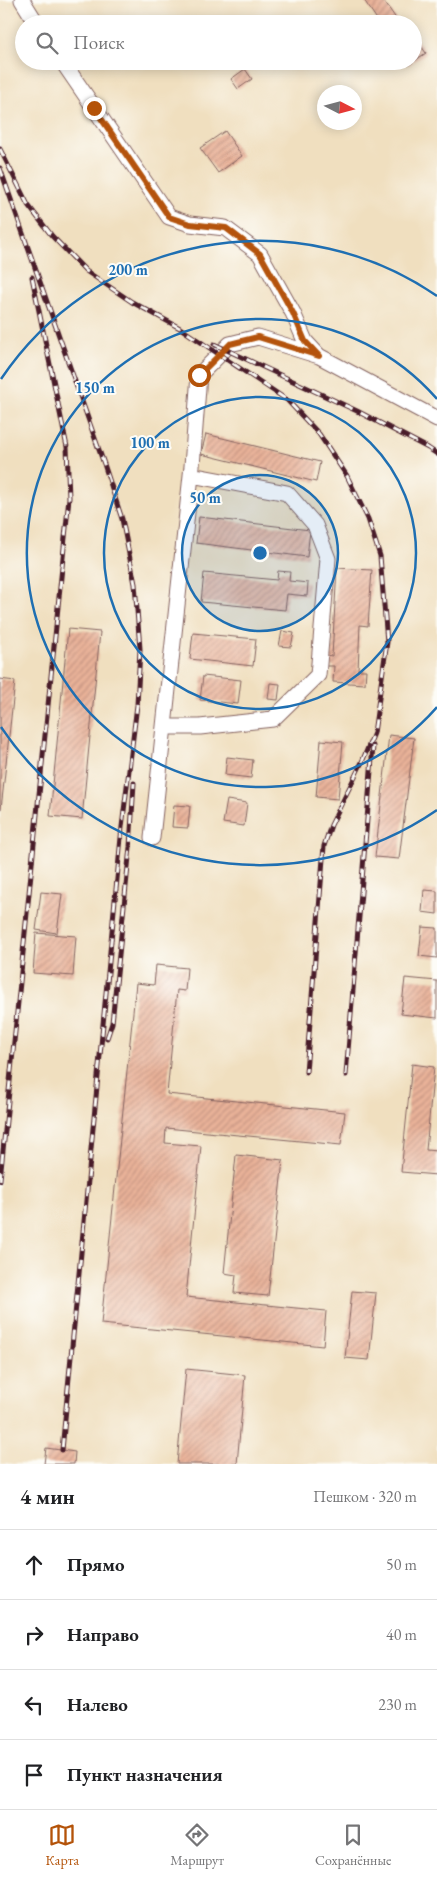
<!DOCTYPE html>
<html lang="ru">
<head>
<meta charset="utf-8">
<style>
	:root { --surface:#fff; --page:#f2f2f2; --text:#202124; --muted:#757577; --line:#e0e0e0; --accent:#b45309 }
	body { margin:0; font-family:"EB Garamond",serif; background:var(--page); color:var(--text) }
	.compass { position:absolute; left:317px; top:85px; width:45px; height:45px; border-radius:50%; background:var(--surface); box-shadow:0 2px 12px #0003; rotate:96deg }
	.stop { position:absolute; width:15px; height:15px; margin:-11px; border:4px solid #b45309; border-radius:50%; background:#fff }
	.stop.end { background:#b45309; border-color:#fff; box-shadow:0 1px 5px #0008 }
	.list { margin:0; padding:0; list-style:none }
	h2 { display:flex; justify-content:space-between; align-items:center; height:65px; margin:0; padding:0 20px; font-size:21px }
	h2 small { font-size:16px; font-weight:400; color:var(--muted) }
	.list li { display:grid; grid-template-columns:32px 1fr auto; gap:15px; align-items:center; box-sizing:border-box; height:70px; padding:0 20px; border-top:1px solid var(--line) }
	.list b { display:block; font-size:19px; white-space:nowrap }
	.list em { font-size:16px; font-style:normal; color:var(--muted) }
	.icon { flex:none; width:28px; height:28px; fill:none; stroke:currentColor; stroke-width:2; stroke-linecap:round; stroke-linejoin:round }
	.map { position:relative; flex:none; width:437px; height:1464px; overflow:hidden }
	.search { position:absolute; background:var(--surface); box-shadow:0 2px 12px #0003; left:15px; right:15px; top:15px; height:55px; display:flex; align-items:center; gap:12px; box-sizing:border-box; padding:0 18px; border-radius:28px; color:var(--muted); font-size:19px }
	.sheet { height:345px; background:var(--surface) }
	nav { display:flex; justify-content:space-around; align-items:center; box-sizing:border-box; height:70px; border-top:1px solid var(--line); background:var(--surface); font-size:14px; color:var(--muted) }
	nav a { display:grid; justify-items:center; gap:2px }
	nav .on { color:var(--accent) }
	.map>svg:first-child { display:block }
</style>
</head>
<body>
<div class="map">
<svg width="437" height="1464" viewBox="0 0 437 1464">
	<defs>
		<pattern id="building-hatch" width="6" height="6" patternUnits="userSpaceOnUse" patternTransform="scale(1.25)"><rect width="6" height="6" fill="#e9b299"/><path d="M-1 1l2-2M0 6l6-6M5 7l2-2" fill="none" stroke="#bf907d"/></pattern>
	</defs>
	<rect width="100%" height="100%" fill="#fdfcf7"/>
	<filter id="ink" filterUnits="userSpaceOnUse"><feTurbulence type="fractalNoise" baseFrequency=".02" numOctaves="2"/><feDisplacementMap in="SourceGraphic" scale="10" xChannelSelector="R" yChannelSelector="G"/><feConvolveMatrix kernelMatrix="1 2 1 2 8 2 1 2 1" color-interpolation-filters="sRGB"/></filter>
	<filter id="wash" filterUnits="userSpaceOnUse"><feTurbulence type="fractalNoise" baseFrequency=".0096" numOctaves="4" result="noise"/><feDisplacementMap in="SourceGraphic" scale="20" xChannelSelector="R" yChannelSelector="G"/><feGaussianBlur stdDeviation="1.12" result="paint"/><feColorMatrix in="noise" values="0 0 0 0 0 0 0 0 0 0 0 0 0 0 0 0 0 1.4 0 .05"/><feComposite in="paint" operator="in"/></filter>
	<g filter="url(#wash)">
		<rect width="100%" height="100%" fill="#f0dfbf"/>
		<g id="blocks">
			<path fill="url(#building-hatch)" d="M364,0H383L397,20L391,24H380Z
				M417,40L426,53L408,65L405,61H413V43Z
				M245,69L252,79L238,89L231,79Z
				M225,131L242,156L218,173L200,148Z
				M206,434L320,462L316,482L201,454Z
				M199,517L310,530L307,557L196,543Z
				M337,568L372,570L368,626L360,625L358,670H366L365,684L333,682L334,666H324L325,655L332,656Z
				M278,571L290,572L289,581L308,583L307,596L287,594L285,610L201,602L204,573L277,580Z
				M68,629L100,632L82,819L50,816Z
				M282,631L294,633L291,647L279,646Z
				M193,633L256,639L253,666L190,659Z
				M203,676L241,680L238,704L200,700Z
				M0,679L15,681L1,809H0Z
				M270,683L280,684L278,700L268,699Z
				M389,735L414,738L399,859L375,857Z
				M321,740L343,742L338,799L316,797Z
				M227,757L253,760L251,778L225,775Z
				M227,800L247,803L244,826L223,823Z
				M174,805L190,806L188,828L172,827Z
				M424,890L437,891V914L422,912Z
				M41,892L62,894L57,933L36,930Z
				M422,927L437,928V958L419,956Z
				M36,933L76,936L73,976L33,973Z
				M156,965L187,968L185,991L177,990L167,1094L345,1112L341,1145L166,1128L165,1143L201,1146L186,1297L326,1311L323,1346L101,1324L136,983L154,985Z
				M405,978L437,981V1018L401,1014Z
				M412,1064L434,1067L426,1150L437,1151V1175L401,1172Z
				M236,1155L283,1160L268,1296L234,1293L236,1275L224,1273Z
				M352,1291L376,1293L369,1360L345,1358Z
				M186,1369L245,1375L237,1464H177Z
				M46,1448L75,1452L74,1464H44Z"/>
		</g>
	</g>
	<g filter="url(#ink)">
		<use href="#blocks" fill-opacity="0" stroke="#84625f" stroke-width="1"/>
		<g fill="none" stroke-linecap="round" stroke-linejoin="round">
			<defs>
				<path id="minor" d="M22,0L37,24
					M62,61L169,217L190,224L225,228L260,254L293,313L305,341L319,356L437,419
					M164,727H200L273,719L318,675L328,559L315,525L287,493L191,475
					M152,838L192,466L199,375L230,344L258,337L319,356"/>
			</defs>
			<use href="#minor" stroke="#84625f" stroke-width="17"/>
			<use href="#minor" stroke="#fff" stroke-width="15"/>
			<defs>
				<path id="rail" d="M0,149L28,205L52,236L86,271L132,302L180,328L287,400L319,434L347,476L368,519L380,556L387,642L374,733L362,762L331,825L324,846L306,1072
					M0,168L104,464L122,519L135,584L140,649L137,705L122,827L62,1450
					M214,344L357,411L428,448L437,454
					M107,1038L112,1023L130,847L134,783
					M346,1075L373,746
					M0,1180L69,498L67,447L32,277"/>
			</defs>
			<use href="#rail" stroke="#4a1f2b" stroke-width="5"/>
			<use href="#rail" stroke="#fdfcf7" stroke-width="3" stroke-dasharray="9" stroke-linecap="butt"/>
		</g>
	</g>
	<g fill="none" stroke-linecap="round" stroke-linejoin="round" filter="url(#ink)">
		<path stroke="#b45309" stroke-width="6" d="M94,108L169,217L190,224L226,228L260,254L293,313L305,341L319,356L258,337L230,344L199,375"/>
	</g>
	<circle cx="260" cy="553" r="78" fill="#1f6fb2" fill-opacity=".12"/>
	<g fill="none" stroke="#1f6fb2" stroke-width="2.5">
		<circle cx="260" cy="553" r="78"/>
		<circle cx="260" cy="553" r="156"/>
		<path d="M437 707A234 234 0 1 1 437 399"/>
		<path d="M437 810A312 312 0 0 1 1 727M1 379A312 312 0 0 1 437 296"/>
	</g>
	<circle cx="260" cy="553" r="8" fill="#1f6fb2" stroke="#fdfcf7" stroke-width="2.5"/>
	<g font-size="15" text-anchor="middle" font-weight="bold" fill="#1f6fb2" stroke="#fdfcf7" stroke-width="4" stroke-linejoin="round" paint-order="stroke">
		<text x="128" y="275">200 m</text>
		<text x="95" y="393">150 m</text>
		<text x="150" y="448">100 m</text>
		<text x="205" y="503">50 m</text>
	</g>
</svg>
<svg class="compass" viewBox="-18 -18 36 36"><path d="M0-13l5 13h-10z" fill="#e53935"/><path d="M0 13l5-13h-10z" fill="#757577"/></svg>
<div class="stop" style="left:199px;top:375px"></div>
<div class="stop end" style="left:94px;top:108px"></div>
<div class="search"><svg class="icon" aria-label="search" viewBox="0 0 24 24"><circle cx="10" cy="10" r="6"/><path d="M15 15l6 6"/></svg>Поиск</div>
</div>
<section class="sheet">
<h2>4 мин<small>Пешком · 320 m</small></h2>
<ul class="list">
<li><svg class="icon" aria-label="ahead" viewBox="0 0 24 24"><path d="M12 20V5M6 11l6-6 6 6"/></svg><div><b>Прямо</b></div><em>50 m</em></li>
<li><svg class="icon" aria-label="right" viewBox="0 0 24 24"><path d="M7 20v-9h11M14 6l5 5-5 5"/></svg><div><b>Направо</b></div><em>40 m</em></li>
<li><svg class="icon" aria-label="left" viewBox="0 0 24 24"><path d="M17 20v-9H6M10 6l-5 5 5 5"/></svg><div><b>Налево</b></div><em>230 m</em></li>
<li><svg class="icon" aria-label="arrive" viewBox="0 0 24 24"><path d="M6 21V4h12l-3 4 3 4H6"/></svg><div><b>Пункт назначения</b></div></li>
</ul>
</section>
<nav>
<a class="on"><svg class="icon" aria-label="map" viewBox="0 0 24 24"><path d="M3 6l6-2 6 2 6-2v14l-6 2-6-2-6 2zM9 4v14M15 6v14"/></svg>Карта</a>
<a><svg class="icon" aria-label="directions" viewBox="0 0 24 24"><path d="M12 3l9 9-9 9-9-9zM9 14v-3h6M13 9l2 2-2 2"/></svg>Маршрут</a>
<a><svg class="icon" aria-label="saved" viewBox="0 0 24 24"><path d="M7 4h10v16l-5-4-5 4z"/></svg>Сохранённые</a>
</nav>
</body>
</html>
